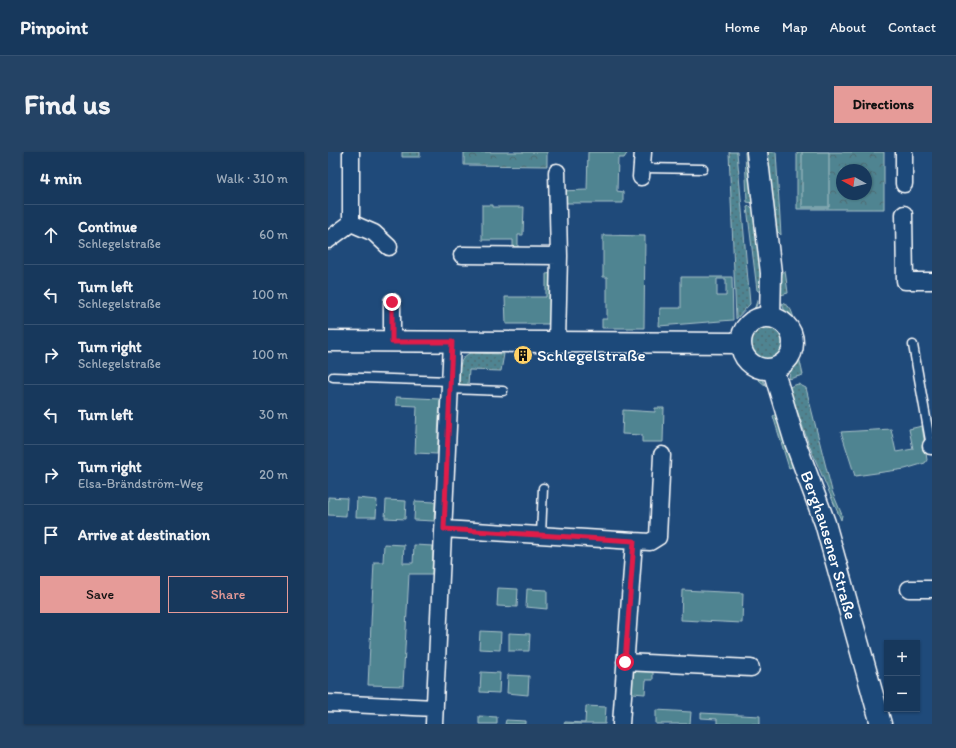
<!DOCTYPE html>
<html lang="en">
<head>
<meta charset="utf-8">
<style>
	:root { --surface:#17385c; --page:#244365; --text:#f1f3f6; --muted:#9eacbb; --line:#365272; --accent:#e69b98 }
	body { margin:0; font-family:Itim,sans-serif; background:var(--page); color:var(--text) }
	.controls { position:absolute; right:12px; bottom:12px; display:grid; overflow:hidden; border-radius:0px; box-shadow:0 1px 3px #0004 }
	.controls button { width:36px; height:36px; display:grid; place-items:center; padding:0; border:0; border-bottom:1px solid var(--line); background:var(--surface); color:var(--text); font:20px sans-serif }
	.compass { position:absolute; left:508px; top:12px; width:36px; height:36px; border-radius:50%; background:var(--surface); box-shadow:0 1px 3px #0004; rotate:278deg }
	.stop { position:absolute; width:12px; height:12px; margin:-9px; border:3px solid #e11d48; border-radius:50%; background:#fff }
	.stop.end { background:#e11d48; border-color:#fff; box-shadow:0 1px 4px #0008 }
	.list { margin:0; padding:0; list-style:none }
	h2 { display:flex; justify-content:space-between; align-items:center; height:52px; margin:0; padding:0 16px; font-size:17px }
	h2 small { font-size:13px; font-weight:400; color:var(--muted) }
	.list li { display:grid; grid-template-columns:26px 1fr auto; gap:12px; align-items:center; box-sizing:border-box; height:60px; padding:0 16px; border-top:1px solid var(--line) }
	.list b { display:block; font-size:15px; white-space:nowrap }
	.list p { margin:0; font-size:13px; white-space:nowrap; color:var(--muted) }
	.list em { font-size:13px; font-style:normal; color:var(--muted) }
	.actions { display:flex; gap:8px; padding:12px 16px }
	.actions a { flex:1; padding:9px 0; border:1px solid var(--accent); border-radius:0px; text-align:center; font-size:14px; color:var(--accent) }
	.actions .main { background:var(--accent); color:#111 }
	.icon { flex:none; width:22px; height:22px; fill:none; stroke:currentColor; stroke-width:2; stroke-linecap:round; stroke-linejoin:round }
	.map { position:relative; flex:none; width:604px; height:572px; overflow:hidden; border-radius:0px }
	header { display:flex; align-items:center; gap:24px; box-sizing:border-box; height:56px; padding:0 20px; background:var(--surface); border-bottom:1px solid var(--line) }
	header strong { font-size:19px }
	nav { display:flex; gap:22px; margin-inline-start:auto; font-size:14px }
	.intro { display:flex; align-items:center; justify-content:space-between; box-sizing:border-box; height:96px; padding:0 24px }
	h1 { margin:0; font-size:28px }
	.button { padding:10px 18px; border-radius:0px; background:var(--accent); color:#111; font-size:14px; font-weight:700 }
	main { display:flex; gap:24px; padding:0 24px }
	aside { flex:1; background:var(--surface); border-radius:0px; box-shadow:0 1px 3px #0004 }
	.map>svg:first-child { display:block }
</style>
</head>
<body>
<header>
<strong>Pinpoint</strong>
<nav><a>Home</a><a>Map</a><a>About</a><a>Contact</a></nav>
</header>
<div class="intro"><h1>Find us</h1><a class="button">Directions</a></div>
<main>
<aside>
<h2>4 min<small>Walk · 310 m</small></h2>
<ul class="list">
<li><svg class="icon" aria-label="ahead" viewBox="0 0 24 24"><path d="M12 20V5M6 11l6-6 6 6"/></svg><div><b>Continue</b><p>Schlegelstraße</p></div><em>60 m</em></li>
<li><svg class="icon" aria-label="left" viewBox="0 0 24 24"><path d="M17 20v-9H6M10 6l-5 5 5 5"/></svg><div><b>Turn left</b><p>Schlegelstraße</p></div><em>100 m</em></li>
<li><svg class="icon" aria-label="right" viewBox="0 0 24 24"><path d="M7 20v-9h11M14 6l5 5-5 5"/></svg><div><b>Turn right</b><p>Schlegelstraße</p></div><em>100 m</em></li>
<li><svg class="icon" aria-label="left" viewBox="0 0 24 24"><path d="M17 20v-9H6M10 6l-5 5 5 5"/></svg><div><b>Turn left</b></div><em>30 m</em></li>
<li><svg class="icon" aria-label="right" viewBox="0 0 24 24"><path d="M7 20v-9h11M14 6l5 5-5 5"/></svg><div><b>Turn right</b><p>Elsa-Brändström-Weg</p></div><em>20 m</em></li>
<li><svg class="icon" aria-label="arrive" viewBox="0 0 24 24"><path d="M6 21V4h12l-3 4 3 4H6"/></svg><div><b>Arrive at destination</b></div></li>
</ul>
<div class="actions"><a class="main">Save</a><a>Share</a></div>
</aside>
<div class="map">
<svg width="604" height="572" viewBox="0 0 604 572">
	<defs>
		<pattern id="grass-dots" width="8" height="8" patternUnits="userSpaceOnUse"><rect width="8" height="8" fill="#508491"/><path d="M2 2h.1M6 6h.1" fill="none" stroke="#4e6b72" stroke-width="1.8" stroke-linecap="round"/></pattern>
		<pattern id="park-crowns" width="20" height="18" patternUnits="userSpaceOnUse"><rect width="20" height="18" fill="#508491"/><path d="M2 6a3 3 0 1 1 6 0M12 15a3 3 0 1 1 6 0" fill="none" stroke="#4e6b72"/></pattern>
	</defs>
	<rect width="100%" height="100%" fill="#1f4a7a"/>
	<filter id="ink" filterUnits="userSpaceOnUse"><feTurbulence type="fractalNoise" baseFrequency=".025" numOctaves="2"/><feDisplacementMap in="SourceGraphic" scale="8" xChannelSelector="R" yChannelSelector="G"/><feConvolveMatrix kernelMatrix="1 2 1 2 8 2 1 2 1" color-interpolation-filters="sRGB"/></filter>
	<g filter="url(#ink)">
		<path fill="url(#grass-dots)" stroke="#a8c2c8" d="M74,0H92V5H74Z
			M401,0H409L422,152L408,167Z
			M417,0H420L425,51L419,50Z
			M436,0H448L453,83L449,79L439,32Z
			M422,54L426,58L434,127L433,141L429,138L419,55Z
			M457,118L460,141L453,143V123Z
			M429,149H430L426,160L414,171L413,169L427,155Z
			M454,151L460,154L463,158L471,179L473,187L471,205L475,223L461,227C461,213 472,203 471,188C469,174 457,165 454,151Z
			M423 191a16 16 0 1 1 32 0a16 16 0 1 1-32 0Z
			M142,201L176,202L173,219L141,218L140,233L131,232C132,220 129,207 142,201Z
			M412,212H414C423,219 433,222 438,234Z
			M470,232L478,236L504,339L514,363L513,368L481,293L461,235Z
			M448,262L466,314L461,316L445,264Z"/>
		<path fill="url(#park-crowns)" stroke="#a8c2c8" fill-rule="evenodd" d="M136,0H219V14L136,13Z
			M469,0H556V57H469ZM514,18H538V42H514Z"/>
		<path fill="#508491" stroke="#a8c2c8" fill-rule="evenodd" d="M260,0H300L296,6H290L289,39L295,40V51H239L230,39L259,38Z
			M474,0H501V55H474Z
			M154,53H165V55H196L195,83H190V97H185V88H154Z
			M275,83L317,84L316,176H274V167H279V125H275Z
			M225,121L224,172H178L177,145H218V122Z
			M353,125H404L405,168L331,174L332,156H353ZM389,127H398V144H389Z
			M68,245L112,247L109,302L87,301L89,254L68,253Z
			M327,256H336L335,290H314V283L294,282L295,258L327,260Z
			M594,274L599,308L597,311L577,317L527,324L513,280L563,277L568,300L585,297L581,277Z
			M0,345L19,346L18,364L0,363Z
			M29,346L49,348L48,365H28Z
			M58,348L78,349L77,367L57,366Z
			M87,349L107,350L106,369L86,368Z
			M56,392L76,393L75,411H85L86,393L105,394L104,422H81L75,534L40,533L46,410H55Z
			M170,436L190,437L189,455L169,454Z
			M199,437L219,438V457L198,455Z
			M354,438L415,441L414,471L353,468Z
			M152,479L173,480L172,498L151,497Z
			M181,481L202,482L201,499H181Z
			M325,516V528H318L317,542L304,541L305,518Z
			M153,520L172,521L171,541L152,540Z
			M180,523L201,524L200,543L179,541Z
			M258,554L278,555L277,572H236L237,570L257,571Z
			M328,558L363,560L362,572H328Z
			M373,561L432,564V572H389V567L373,566Z
			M151,564L169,565V572H151Z
			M178,568L198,569V572H177Z"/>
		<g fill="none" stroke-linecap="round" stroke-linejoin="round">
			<defs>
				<path id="service" d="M315,16L375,17
					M585,193L603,294
					M5,225L122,229
					M122,237L175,239
					M213,383L215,336"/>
				<path id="minor" d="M576,0V32
					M229,20L231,104L229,190
					M313,25L315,0
					M576,62L577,129H604
					M23,71L46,81L61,95
					M0,88L23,71V0
					M134,103L231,104
					M64,190V150
					M603,294H604
					M116,377L306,389L293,572
					M306,389L322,390L330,385L334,303
					M581,437H604
					M297,510L423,516
					M0,551L107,556
					M106,572L124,190"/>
				<g id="tertiary">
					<path d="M429,0L443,121L442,164"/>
					<circle cx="439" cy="191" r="26"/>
					<path d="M0,189L412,191"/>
					<path id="s1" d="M445,217L467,290L497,371L553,572"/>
				</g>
			</defs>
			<use href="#service" stroke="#fff" stroke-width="11"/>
			<use href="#minor" stroke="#fff" stroke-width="19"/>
			<use href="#tertiary" stroke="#fff" stroke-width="23"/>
			<use href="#service" stroke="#1f4a7a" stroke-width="8"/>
			<use href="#minor" stroke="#1f4a7a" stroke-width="16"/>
			<use href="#tertiary" stroke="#1f4a7a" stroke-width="20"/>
		</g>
	</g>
	<g fill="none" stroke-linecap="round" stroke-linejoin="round" filter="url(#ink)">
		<path stroke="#e11d48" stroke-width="5" d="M64,150V190H124L116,377L306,389L297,510"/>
	</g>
	<defs>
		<symbol id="building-disc" viewBox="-11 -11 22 22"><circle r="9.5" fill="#ffd166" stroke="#1f4a7a"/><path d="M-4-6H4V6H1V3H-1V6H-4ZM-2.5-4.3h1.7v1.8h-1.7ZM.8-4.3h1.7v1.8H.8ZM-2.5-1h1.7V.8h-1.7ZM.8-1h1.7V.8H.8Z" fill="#111"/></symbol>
	</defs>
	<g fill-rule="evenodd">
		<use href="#building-disc" x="184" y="192" width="22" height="22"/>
	</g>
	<g text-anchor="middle" stroke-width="3" stroke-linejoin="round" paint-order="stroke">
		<g font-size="17" fill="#fff" stroke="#1f4a7a" text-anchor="start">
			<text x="209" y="209">Schlegelstraße</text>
		</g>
		<g font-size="17" fill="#fff" stroke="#1f4a7a">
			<text dy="6" stroke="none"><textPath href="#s1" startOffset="185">Berghausener Straße</textPath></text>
		</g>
	</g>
</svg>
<div class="controls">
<button>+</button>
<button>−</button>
</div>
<svg class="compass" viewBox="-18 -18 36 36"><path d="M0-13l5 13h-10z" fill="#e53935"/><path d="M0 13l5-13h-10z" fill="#9eacbb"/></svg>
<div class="stop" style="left:297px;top:510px"></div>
<div class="stop end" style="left:64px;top:150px"></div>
</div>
</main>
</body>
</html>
